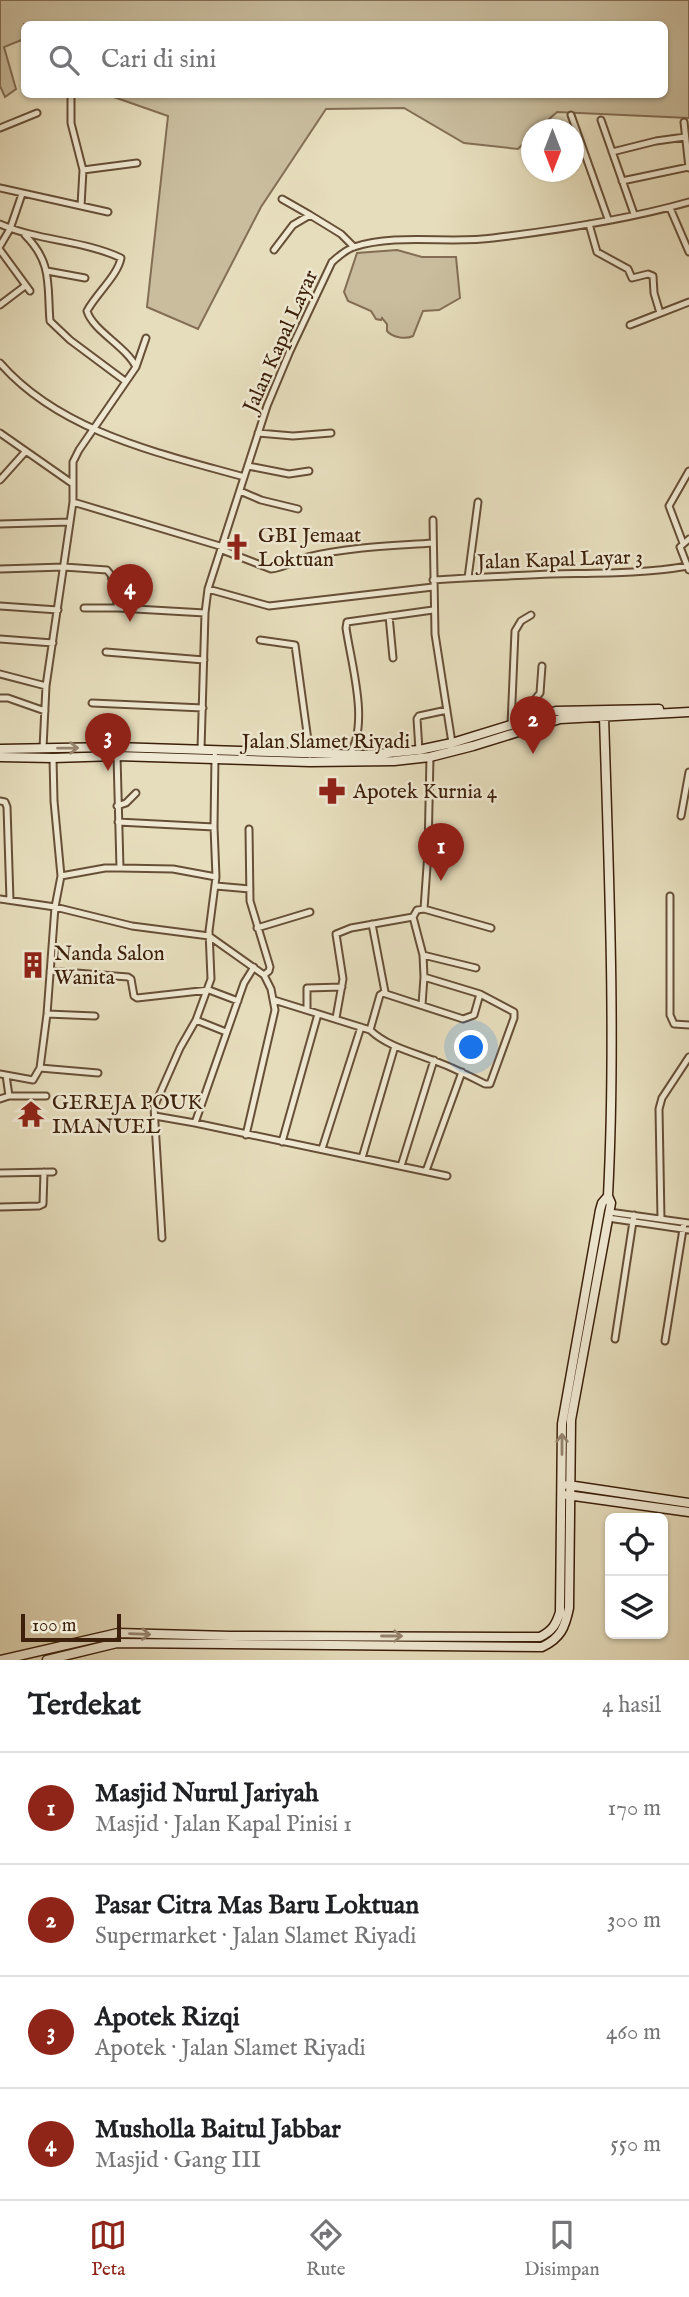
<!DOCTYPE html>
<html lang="id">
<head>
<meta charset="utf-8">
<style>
	:root { --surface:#fff; --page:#f2f2f2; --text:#202124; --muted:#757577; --line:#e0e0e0; --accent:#8f2418 }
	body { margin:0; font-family:"IM FELL English",serif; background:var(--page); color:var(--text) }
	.controls { position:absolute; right:21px; bottom:21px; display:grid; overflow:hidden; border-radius:10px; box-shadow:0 2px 5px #0004 }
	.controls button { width:63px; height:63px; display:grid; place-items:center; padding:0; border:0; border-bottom:2px solid var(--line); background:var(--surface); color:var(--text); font:35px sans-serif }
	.compass { position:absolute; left:521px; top:119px; width:63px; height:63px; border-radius:50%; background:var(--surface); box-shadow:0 2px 5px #0004; rotate:180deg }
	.scale { position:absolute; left:21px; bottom:18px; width:100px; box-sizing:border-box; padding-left:7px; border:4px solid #3d200b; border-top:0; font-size:19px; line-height:24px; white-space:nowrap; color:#3d200b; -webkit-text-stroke:5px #efe9d3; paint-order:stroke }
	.you { position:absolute; left:472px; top:1048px; width:24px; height:24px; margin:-18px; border:5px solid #fff; border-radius:50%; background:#1a73e8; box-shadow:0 0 0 10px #1a73e833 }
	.badge { display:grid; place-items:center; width:46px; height:46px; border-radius:50%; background:var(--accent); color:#fff; font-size:23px; font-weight:700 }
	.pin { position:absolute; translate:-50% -58px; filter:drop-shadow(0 2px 4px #0008) }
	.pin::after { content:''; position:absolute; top:37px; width:24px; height:21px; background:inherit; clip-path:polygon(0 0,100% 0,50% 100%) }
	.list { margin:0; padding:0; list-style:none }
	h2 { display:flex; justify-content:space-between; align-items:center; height:91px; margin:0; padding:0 28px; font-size:30px }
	h2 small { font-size:23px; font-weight:400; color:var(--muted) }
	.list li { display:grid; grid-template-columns:46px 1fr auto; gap:21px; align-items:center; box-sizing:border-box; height:112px; padding:0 28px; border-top:2px solid var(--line) }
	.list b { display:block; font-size:26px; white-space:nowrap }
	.list p { margin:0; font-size:23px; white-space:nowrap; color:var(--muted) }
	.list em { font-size:23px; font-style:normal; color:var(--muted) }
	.icon { flex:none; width:38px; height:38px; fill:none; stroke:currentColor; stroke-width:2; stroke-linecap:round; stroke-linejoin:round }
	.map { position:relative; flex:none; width:689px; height:1660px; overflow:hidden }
	.search { position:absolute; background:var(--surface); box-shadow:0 2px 5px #0004; left:21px; right:21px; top:21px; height:77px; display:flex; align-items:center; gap:18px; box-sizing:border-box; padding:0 24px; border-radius:10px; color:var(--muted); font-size:26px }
	.sheet { height:539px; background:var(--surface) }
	nav { display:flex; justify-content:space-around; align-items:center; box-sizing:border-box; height:98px; border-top:2px solid var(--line); background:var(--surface); font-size:19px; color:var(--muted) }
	nav a { display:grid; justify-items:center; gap:4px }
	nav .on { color:var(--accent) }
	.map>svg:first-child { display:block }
</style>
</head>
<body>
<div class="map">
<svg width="689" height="1660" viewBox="0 0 689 1660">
	<rect width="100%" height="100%" fill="#e6ddbc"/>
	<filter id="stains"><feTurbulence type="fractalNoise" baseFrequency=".00286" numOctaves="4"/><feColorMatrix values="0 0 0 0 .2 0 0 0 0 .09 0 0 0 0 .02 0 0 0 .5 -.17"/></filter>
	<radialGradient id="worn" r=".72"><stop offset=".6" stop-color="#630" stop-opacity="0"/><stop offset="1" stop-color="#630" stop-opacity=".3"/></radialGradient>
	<path fill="#c9bd9e" stroke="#836e54" stroke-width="2" d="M0,0H689V118L557,112L538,129L532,130L531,136L518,149L464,143L404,108L326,109L261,207L198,329L147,307L168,116L108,95L664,94V24H24V39L4,47L16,89L5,97L0,86Z
		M397,250L422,257H456L460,298L439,310L423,311L413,336C405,340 392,337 387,331V324L382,318L381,320L376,319L371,311L348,301L344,292L357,253Z"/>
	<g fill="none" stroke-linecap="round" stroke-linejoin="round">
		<defs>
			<path id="street" d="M71,94V123L83,170L81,206
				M571,115L608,219
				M601,120L634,214
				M684,122L689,168
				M0,128L37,113
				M612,152L656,141L685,137
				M83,170L137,163
				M622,181L689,167
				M0,188L108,212
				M282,199L310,215
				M670,208L689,252
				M0,224C38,241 83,240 121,258C118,275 96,294 87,311C93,331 126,346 136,367L79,450L73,462V502L46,686L43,748
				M589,224L597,252L628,269L632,278L648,274L653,276L654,293L660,313
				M25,235C53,263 47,285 50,321L70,340L125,381
				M0,246L10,229L22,194
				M0,250L30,291
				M274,250L293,225L310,215L341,234L354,247
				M47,271L85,278
				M0,305L25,286
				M630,325L689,302
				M0,363C60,432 159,453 244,477
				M136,367L146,338
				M0,433L73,484
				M258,433L293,436L331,433
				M248,466L289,474L309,471
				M0,480L26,451
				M240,491L261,500L298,509
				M73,502L223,547
				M433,520L435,634L452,743
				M0,524L70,522
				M689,539L680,547L689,570
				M683,543L669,506L689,471
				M222,550L271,569C284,568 295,560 308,557C348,547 392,546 433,543
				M0,569L64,567L107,570L111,575L118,608L205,613
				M468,578L478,502
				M433,580C473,577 513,576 552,574C598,573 642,574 688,566
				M208,589L269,606L433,587
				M0,606L58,610
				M84,608H118
				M389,616L393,658
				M0,639L53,643
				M260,640L295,645L310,755
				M106,652L204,660
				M0,674L46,686
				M0,698H8L45,711
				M92,703L203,708
				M518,720L540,693L542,666
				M511,725L515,631L521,621L531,615
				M201,749L205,613L208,589L267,406L290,351L332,262C339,256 345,250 354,247C397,233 449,244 493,238C559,230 626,220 689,202
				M419,750L417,719L419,716L447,710
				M349,755C370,725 351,663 346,628L347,622L433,610
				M0,801L5,802L7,807L10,900
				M117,806L126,803L136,793
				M681,816L689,772
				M118,822L214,827
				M249,829L250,901L270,967L269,971L264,975
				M120,868L173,869L216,877
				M61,876L105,868H120L117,756
				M216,886L250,889
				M670,896V1015L674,1024L689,1025
				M0,899L55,907L132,926L209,936L264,975L271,989L275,1010L246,1135
				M424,909L428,852L430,757
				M372,924L385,992
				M257,928L310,912
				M423,955L476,968
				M50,971L128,977L131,979L134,996L137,998L209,990L238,1001
				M274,1000L370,1030C388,1047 413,1052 435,1061C452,1067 469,1076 485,1084H490L514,1018V1012L480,994L424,977L423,955L413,917L417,910L424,909L491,928
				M422,1005L424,977
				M307,1009V988L342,987
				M47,1014L95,1016
				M336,1018L343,979L336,934L351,928L413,917
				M196,1020L226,1032
				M370,1030L380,995L383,993L463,1019L474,1015L480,994
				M40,1068L98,1073
				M0,1074L33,1080L40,1068L47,1014L55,907L61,876L54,801L53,758
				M6,1075L9,1096
				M0,1099L9,1096H46
				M155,1116L195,1123L244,983L254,967
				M195,1123L447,1176
				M282,1142L318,1014
				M322,1149L361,1027
				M362,1158L395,1046
				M401,1166L434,1060
				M426,1171L462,1072
				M0,1173L53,1172
				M0,1207L39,1206L43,1204L44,1172
				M609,1212L689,1223
				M608,1218L689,1230
				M661,1219L659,1109L662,1098L689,1057
				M162,1238L154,1107L180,1048L196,1020L211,979L209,931L216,877L214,827L215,756
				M615,1339L634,1215
				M665,1341L684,1223"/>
			<path id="secondary" d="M0,749L115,747L367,755L419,750L452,743L556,711L659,709
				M0,757L53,758L117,756L310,762L394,761L430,757L473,746L560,719L689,712
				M568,1485L689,1503
				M567,1495L689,1512
				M1,1660L118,1633L230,1636L540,1637C552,1631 556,1625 560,1612L562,1424L600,1210L602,1203L608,1196
				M47,1660L117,1643L542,1647C561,1638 565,1627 569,1608L571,1420L611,1203L608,1196C616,1037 609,876 604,717"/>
		</defs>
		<use href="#street" stroke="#674f37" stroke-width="9"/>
		<use href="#secondary" stroke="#3d200b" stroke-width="11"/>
		<use href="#street" stroke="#efe9d3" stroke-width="5"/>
		<use href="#secondary" stroke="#efe9d3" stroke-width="8"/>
	</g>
	<defs><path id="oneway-shaft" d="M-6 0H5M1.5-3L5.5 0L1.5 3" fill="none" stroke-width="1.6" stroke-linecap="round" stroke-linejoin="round" transform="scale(1.75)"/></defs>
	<g stroke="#96846f">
		<use href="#oneway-shaft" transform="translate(68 748) rotate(-1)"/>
		<use href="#oneway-shaft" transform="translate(562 1444) rotate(-90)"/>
		<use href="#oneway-shaft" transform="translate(140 1634) rotate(2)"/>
		<use href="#oneway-shaft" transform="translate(392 1636)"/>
	</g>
	<defs>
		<symbol id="church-bare" viewBox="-9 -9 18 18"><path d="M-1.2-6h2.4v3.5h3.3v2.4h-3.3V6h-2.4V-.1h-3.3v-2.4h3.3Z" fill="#8f2418" stroke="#efe9d3" stroke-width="2.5" paint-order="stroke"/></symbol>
		<symbol id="pharmacy-bare" viewBox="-9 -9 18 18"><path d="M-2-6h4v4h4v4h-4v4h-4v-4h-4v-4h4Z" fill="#8f2418" stroke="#efe9d3" stroke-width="2.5" paint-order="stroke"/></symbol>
		<symbol id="building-bare" viewBox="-9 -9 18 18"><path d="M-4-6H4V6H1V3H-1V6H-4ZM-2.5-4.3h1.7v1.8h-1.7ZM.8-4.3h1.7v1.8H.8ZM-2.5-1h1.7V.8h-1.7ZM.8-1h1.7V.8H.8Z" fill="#8f2418" stroke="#efe9d3" stroke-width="2.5" paint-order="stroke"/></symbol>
		<symbol id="temple-bare" viewBox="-9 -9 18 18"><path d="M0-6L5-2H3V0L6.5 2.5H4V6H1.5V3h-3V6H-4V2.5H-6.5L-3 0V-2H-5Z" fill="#8f2418" stroke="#efe9d3" stroke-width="2.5" paint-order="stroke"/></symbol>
	</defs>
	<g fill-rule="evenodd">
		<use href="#church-bare" x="218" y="528" width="38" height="38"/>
		<use href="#pharmacy-bare" x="313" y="772" width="38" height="38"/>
		<use href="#building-bare" x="14" y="946" width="38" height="38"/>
		<use href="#temple-bare" x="12" y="1095" width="38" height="38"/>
	</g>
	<g text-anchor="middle" stroke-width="5" stroke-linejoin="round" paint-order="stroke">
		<g font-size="21" fill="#3d200b" stroke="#efe9d3">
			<text transform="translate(280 341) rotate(-66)" y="7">Jalan Kapal Layar</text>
			<text transform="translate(560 559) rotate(-2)" y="7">Jalan Kapal Layar 3</text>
			<text x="326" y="748">Jalan Slamet Riyadi</text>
		</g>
		<g font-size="21" fill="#3d200b" stroke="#efe9d3" text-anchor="start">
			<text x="258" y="542">GBI Jemaat<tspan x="258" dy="24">Loktuan</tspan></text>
			<text x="353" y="798">Apotek Kurnia 4</text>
			<text x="54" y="960">Nanda Salon<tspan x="54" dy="24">Wanita</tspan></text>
			<text x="52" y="1109">GEREJA POUK<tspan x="52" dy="24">IMANUEL</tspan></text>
		</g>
	</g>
	<rect width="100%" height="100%" filter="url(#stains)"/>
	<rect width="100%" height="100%" fill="url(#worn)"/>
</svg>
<div class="controls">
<button><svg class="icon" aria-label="locate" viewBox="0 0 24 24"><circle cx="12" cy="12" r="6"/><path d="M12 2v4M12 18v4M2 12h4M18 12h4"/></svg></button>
<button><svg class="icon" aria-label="layers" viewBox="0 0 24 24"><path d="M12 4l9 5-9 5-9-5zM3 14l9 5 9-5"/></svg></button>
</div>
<svg class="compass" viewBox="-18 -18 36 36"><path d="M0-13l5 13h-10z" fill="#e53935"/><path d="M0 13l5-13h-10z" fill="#757577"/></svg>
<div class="scale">100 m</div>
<div class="you"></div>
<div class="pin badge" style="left:441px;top:881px">1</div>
<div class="pin badge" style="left:533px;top:754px">2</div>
<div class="pin badge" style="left:108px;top:771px">3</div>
<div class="pin badge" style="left:130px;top:622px">4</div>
<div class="search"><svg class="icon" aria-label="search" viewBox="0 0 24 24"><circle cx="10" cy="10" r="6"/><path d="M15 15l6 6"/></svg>Cari di sini</div>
</div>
<section class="sheet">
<h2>Terdekat<small>4 hasil</small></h2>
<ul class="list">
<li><span class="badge">1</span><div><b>Masjid Nurul Jariyah</b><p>Masjid · Jalan Kapal Pinisi 1</p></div><em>170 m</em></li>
<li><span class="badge">2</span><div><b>Pasar Citra Mas Baru Loktuan</b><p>Supermarket · Jalan Slamet Riyadi</p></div><em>300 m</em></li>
<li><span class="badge">3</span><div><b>Apotek Rizqi</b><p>Apotek · Jalan Slamet Riyadi</p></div><em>460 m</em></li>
<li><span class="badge">4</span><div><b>Musholla Baitul Jabbar</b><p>Masjid · Gang III</p></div><em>550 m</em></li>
</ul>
</section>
<nav>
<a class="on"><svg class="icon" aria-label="map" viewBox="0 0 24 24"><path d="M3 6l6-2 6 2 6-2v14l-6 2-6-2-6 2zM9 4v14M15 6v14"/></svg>Peta</a>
<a><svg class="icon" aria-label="directions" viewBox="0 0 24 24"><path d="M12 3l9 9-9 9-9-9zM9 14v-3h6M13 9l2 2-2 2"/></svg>Rute</a>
<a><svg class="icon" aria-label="saved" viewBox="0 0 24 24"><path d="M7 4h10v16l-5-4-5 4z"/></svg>Disimpan</a>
</nav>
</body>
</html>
